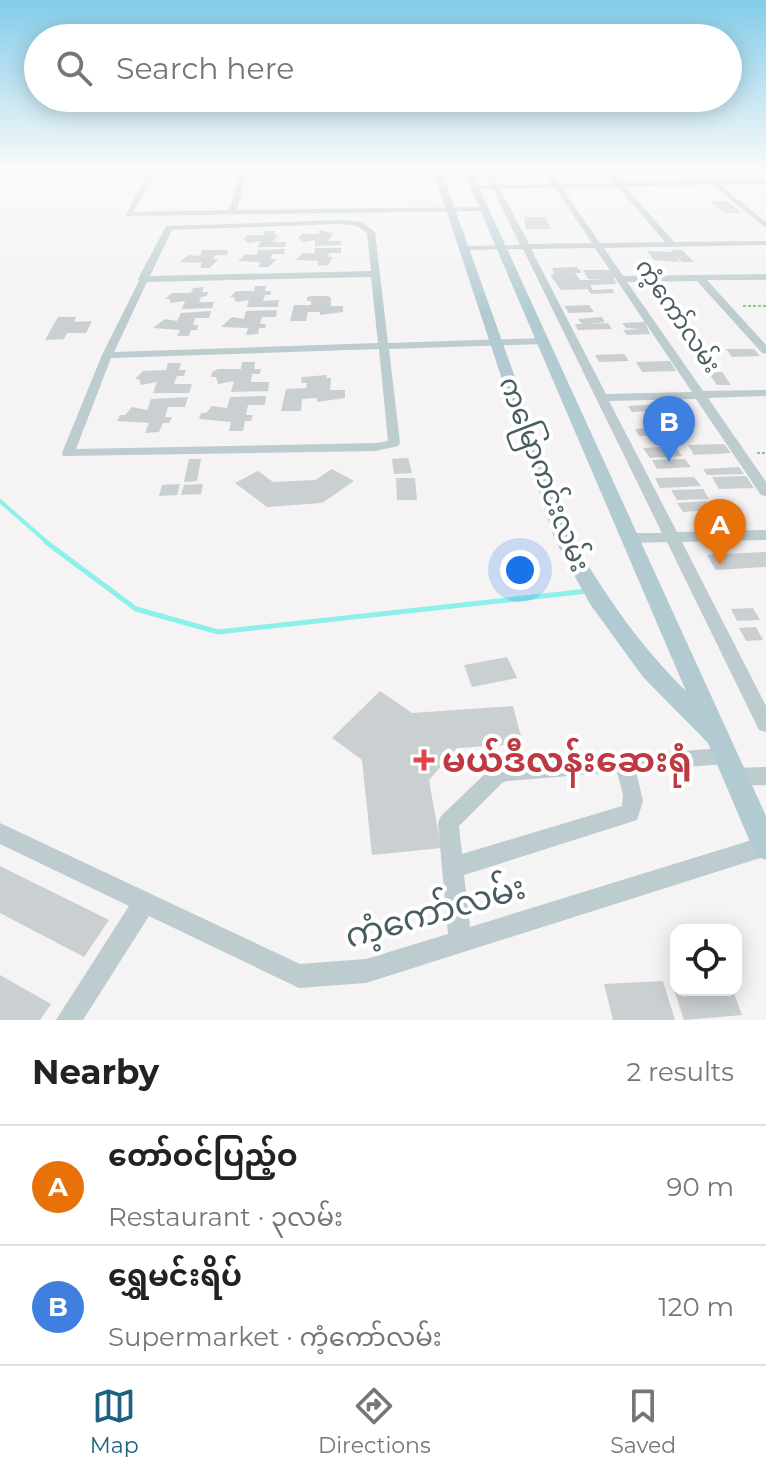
<!DOCTYPE html>
<html lang="en">
<head>
<meta charset="utf-8">
<style>
	:root { --surface:#fff; --page:#f6f6f6; --text:#222; --muted:#767676; --line:#e0e0e0; --accent:#1c617e }
	body { margin:0; font-family:Montserrat,"Noto Sans Myanmar",sans-serif; background:var(--page); color:var(--text) }
	.controls { position:absolute; right:24px; bottom:24px; display:grid; overflow:hidden; border-radius:16px; box-shadow:0 4px 20px #0003 }
	.controls button { width:72px; height:72px; display:grid; place-items:center; padding:0; border:0; border-bottom:2px solid var(--line); background:var(--surface); color:var(--text); font:40px sans-serif }
	.you { position:absolute; left:520px; top:570px; width:28px; height:28px; margin:-20px; border:6px solid #fff; border-radius:50%; background:#1a73e8; box-shadow:0 0 0 12px #1a73e833 }
	.badge { display:grid; place-items:center; width:52px; height:52px; border-radius:50%; background:var(--accent); color:#fff; font-size:26px; font-weight:700 }
	.pin { position:absolute; translate:-50% -66px; filter:drop-shadow(0 2px 4px #0008) }
	.pin::after { content:''; position:absolute; top:42px; width:28px; height:24px; background:inherit; clip-path:polygon(0 0,100% 0,50% 100%) }
	.list { margin:0; padding:0; list-style:none }
	h2 { display:flex; justify-content:space-between; align-items:center; height:104px; margin:0; padding:0 32px; font-size:34px }
	h2 small { font-size:26px; font-weight:400; color:var(--muted) }
	.list li { display:grid; grid-template-columns:52px 1fr auto; gap:24px; align-items:center; box-sizing:border-box; height:120px; padding:0 32px; border-top:2px solid var(--line) }
	.list b { display:block; font-size:30px; white-space:nowrap }
	.list p { margin:0; font-size:26px; white-space:nowrap; color:var(--muted) }
	.list em { font-size:26px; font-style:normal; color:var(--muted) }
	.icon { flex:none; width:44px; height:44px; fill:none; stroke:currentColor; stroke-width:2; stroke-linecap:round; stroke-linejoin:round }
	.map { position:relative; flex:none; width:766px; height:1020px; overflow:hidden }
	.search { position:absolute; background:var(--surface); box-shadow:0 4px 20px #0003; left:24px; right:24px; top:24px; height:88px; display:flex; align-items:center; gap:20px; box-sizing:border-box; padding:0 28px; border-radius:44px; color:var(--muted); font-size:30px }
	.sheet { height:344px; background:var(--surface) }
	nav { display:flex; justify-content:space-around; align-items:center; box-sizing:border-box; height:112px; border-top:2px solid var(--line); background:var(--surface); font-size:22px; color:var(--muted) }
	nav a { display:grid; justify-items:center; gap:4px }
	nav .on { color:var(--accent) }
	.map>svg:first-child { display:block }
</style>
</head>
<body>
<div class="map">
<svg width="766" height="1020" viewBox="0 0 766 1020">
	<rect width="100%" height="100%" fill="#f5f3f3"/>
	<g fill="none" stroke-linecap="round" stroke-linejoin="round">
		<path stroke="#8df1ea" stroke-width="4" d="M0,501L49,544"/>
		<path stroke="#8df1ea" stroke-width="5" d="M46,542L136,609L218,632L588,591"/>
	</g>
	<path fill="#cacfd2" d="M711,201H727L741,213H725Z
		M524,217H546L551,229H526Z
		M319,230L334,233L328,241H341V245L315,246V240L304,242L298,238L302,234H319Z
		M265,231H275L274,235H279L272,242H286L285,247H258L260,241L248,243L243,239L248,235H264Z
		M315,248H341V253H329L328,257H333L328,265L318,266V261L296,260L303,253L314,254Z
		M285,249L284,254H272L271,259H276L269,267H259L260,262L238,261L246,254L257,255L258,250Z
		M202,250H228L227,255H215L213,259H218L210,268H200L202,263L179,262L189,255L200,256Z
		M671,250H682L694,262H682L675,255L680,262L654,260L647,251L673,252Z
		M577,267L582,273H575L580,280H607L588,279L583,270H612L618,278H613L617,284L590,285L593,290L612,289L615,293L591,294L587,289L561,290L550,275L554,274L552,268Z
		M255,286H266L265,291H271V295H265L263,301L279,300L278,307H247L249,300L236,302L234,297H230L236,291H254Z
		M204,287L202,292H208L207,296L201,297L199,302H214L212,308L182,309L185,301L171,303L169,299H165L172,293H191L193,288Z
		M312,296H328L331,298V306H343V312L320,315V312H308L306,321H290L294,305H311V301H307V297Z
		M589,305L594,312L569,313L564,306Z
		M277,310L276,317H262L260,324H266L265,328H259L258,334L246,335L248,328L221,327L232,317L244,319L246,311Z
		M211,311L209,318H195L193,325H198L197,330H191L189,336H177L180,330L153,328L165,319L177,321L181,313Z
		M58,317H76L74,322L92,321L86,333H67L64,339L45,340Z
		M602,317L605,322L588,324L608,323L612,329L578,330L575,324H582L578,319Z
		M645,322L650,334L627,335L623,330L642,329L626,328L622,323Z
		M726,349H754L760,356L732,357Z
		M624,354L629,361L599,362L595,355Z
		M670,361L676,371L642,372L636,362Z
		M242,362H255L254,369H261L260,374H252L251,382H269L268,391L231,392L234,381L218,384L216,377H211L212,372L218,369H241Z
		M168,363H181L179,370H186L184,376H177L174,384H192L189,393H153L157,382L141,385L139,379H135L143,371L166,370Z
		M708,372H722L731,385H717Z
		M327,375L326,378H331L330,390H345V398L317,402V398L302,399L301,411H281L286,389L306,388L307,383H301L302,377Z
		M266,396L265,405H248L246,415H253L251,421H245L243,431H229L231,422L199,419L201,413H206L212,406L227,408L230,397Z
		M188,397L185,407H168L165,417H172L169,423H163L159,432L145,433L149,423L117,421L120,415H125L132,407L147,410L151,399Z
		M658,404L662,410L632,412L628,406Z
		M665,427L670,435L639,436L635,429Z
		M724,444L731,453L694,455L688,445Z
		M675,446L682,456L650,458L643,448Z
		M408,458L412,473L394,474L392,459Z
		M189,459H201L197,481L184,482Z
		M685,459L691,467L657,469L652,460Z
		M739,467L744,474L707,475L703,469Z
		M332,469L354,481L322,503L267,507L235,483L258,471L273,482L315,480Z
		M746,476L754,488L719,489L712,477Z
		M694,477L701,486L660,488L655,478Z
		M396,478H415L417,500H397Z
		M180,484L177,495L159,496L162,485Z
		M203,484L201,494L181,495L184,485Z
		M703,489L709,499L677,500L671,490Z
		M706,501L712,510L683,512L677,503Z
		M766,552V567L716,570L707,555Z
		M753,608L760,620L737,621L731,609Z
		M756,627L763,640L746,641L739,628Z
		M507,657L517,678L472,687L464,665Z
		M380,691L412,713L513,706L523,744L457,748L429,780L441,848L372,855L362,760L332,738Z
		M0,866L109,920L84,957L0,913Z
		M0,975L51,1004L40,1020H0Z
		M663,981L675,1020H613L604,984Z
		M671,981H676V990H733L742,1015L684,1020Z"/>
	<g fill="none" stroke-linecap="round" stroke-linejoin="round">
		<path stroke="#77d28c" stroke-width="2" stroke-dasharray="3 2" stroke-linecap="butt" d="M743,306H766
			M757,453H766"/>
		<path fill="#bdcccf" fill-rule="evenodd" d="M150,170H431L246,175L237,210L484,207L488,209L484,211L125,216ZM239,175L229,210L133,212L154,176Z
			M484,170H490L498,185L552,184L543,170H550L559,183H614L604,170H611L621,182L766,180V184L720,185L766,222V228L712,185L625,186L674,242L766,241V245L604,248L623,276L766,274V280H707L766,345V354L762,353L697,281L627,282L703,391L766,390V396L708,398L766,482V496L761,495L696,399L609,401L677,532L766,530V540L682,542L766,706V732L759,730L667,542L632,543L625,538L632,533H662L523,249L463,250L459,248L463,246L520,245L493,189H474L471,187L491,185ZM618,187L665,242L600,243L562,188ZM555,188L592,243L529,244L500,189ZM595,248L692,392L606,394L531,249Z
			M342,220L362,222L375,232L388,343L543,338L548,341L543,344L389,349L400,443L398,446L376,451L63,456L62,453L102,355L139,281L138,279L166,226ZM342,224L357,226L367,233L371,271L150,276L172,230ZM371,277L378,343L114,352L147,282ZM379,349L388,441L376,443L76,449L111,358Z
			M725,748L732,750L735,756L732,762L725,764L636,771L643,801L637,820L464,875L470,927L765,836L766,856L366,983L299,988L149,916L83,1020H56L129,906L0,844V823L300,964L366,959L448,934L438,823L441,816L488,771L505,763ZM617,772L623,795L622,806L462,854L459,826L502,783L507,781Z
			M766,767V785L735,786L728,783L725,777L728,771L735,768Z"/>
		<path fill="#b2cbd2" fill-rule="evenodd" d="M433,170H441L573,540C605,595 640,646 686,691L463,170H471L766,816V860L756,856L708,743L643,677L590,604L555,540Z"/>
	</g>
	<linearGradient id="sky" x2="0" y2="1"><stop stop-color="#83cce9"/><stop offset="0.54" stop-color="#fafafa"/><stop offset="1" stop-color="#fafafa" stop-opacity="0"/></linearGradient>
	<rect width="766" height="313" fill="url(#sky)"/>
	<path fill="#e0444e" stroke="#fff" stroke-width="3" d="M420 748h8v8h8v8h-8v8h-8v-8h-8v-8h8z"/>
	<g text-anchor="middle" stroke-width="8" stroke-linejoin="round" paint-order="stroke">
		<g font-size="24" fill="#495d61" stroke="#fff">
			<text transform="translate(678 316) rotate(56)" y="8">ကံ့ကော်လမ်း</text>
		</g>
		<g font-size="28" fill="#495d61" stroke="#fff">
			<text transform="translate(545 474) rotate(69)" y="10">ကမြောကင်းလမ်း</text>
		</g>
		<g font-size="34" font-weight="bold" fill="#be3a42" stroke="#fff" text-anchor="start">
			<text x="442" y="772">မယ်ဒီလန်းဆေးရုံ</text>
		</g>
		<g font-size="34" fill="#495d61" stroke="#fff">
			<text transform="translate(435 911) rotate(-16)" y="12">ကံ့ကော်လမ်း</text>
		</g>
	</g>
</svg>
<div class="controls">
<button><svg class="icon" aria-label="locate" viewBox="0 0 24 24"><circle cx="12" cy="12" r="6"/><path d="M12 2v4M12 18v4M2 12h4M18 12h4"/></svg></button>
</div>
<div class="you"></div>
<div class="pin badge" style="left:720px;top:565px;background:#e8710a">A</div>
<div class="pin badge" style="left:669px;top:462px;background:#3f7fe0">B</div>
<div class="search"><svg class="icon" aria-label="search" viewBox="0 0 24 24"><circle cx="10" cy="10" r="6"/><path d="M15 15l6 6"/></svg>Search here</div>
</div>
<section class="sheet">
<h2>Nearby<small>2 results</small></h2>
<ul class="list">
<li><span class="badge" style="background:#e8710a">A</span><div><b>တော်ဝင်ပြည့်ဝ</b><p>Restaurant · ၃လမ်း</p></div><em>90 m</em></li>
<li><span class="badge" style="background:#3f7fe0">B</span><div><b>ရွှေမင်းရိပ်</b><p>Supermarket · ကံ့ကော်လမ်း</p></div><em>120 m</em></li>
</ul>
</section>
<nav>
<a class="on"><svg class="icon" aria-label="map" viewBox="0 0 24 24"><path d="M3 6l6-2 6 2 6-2v14l-6 2-6-2-6 2zM9 4v14M15 6v14"/></svg>Map</a>
<a><svg class="icon" aria-label="directions" viewBox="0 0 24 24"><path d="M12 3l9 9-9 9-9-9zM9 14v-3h6M13 9l2 2-2 2"/></svg>Directions</a>
<a><svg class="icon" aria-label="saved" viewBox="0 0 24 24"><path d="M7 4h10v16l-5-4-5 4z"/></svg>Saved</a>
</nav>
</body>
</html>
